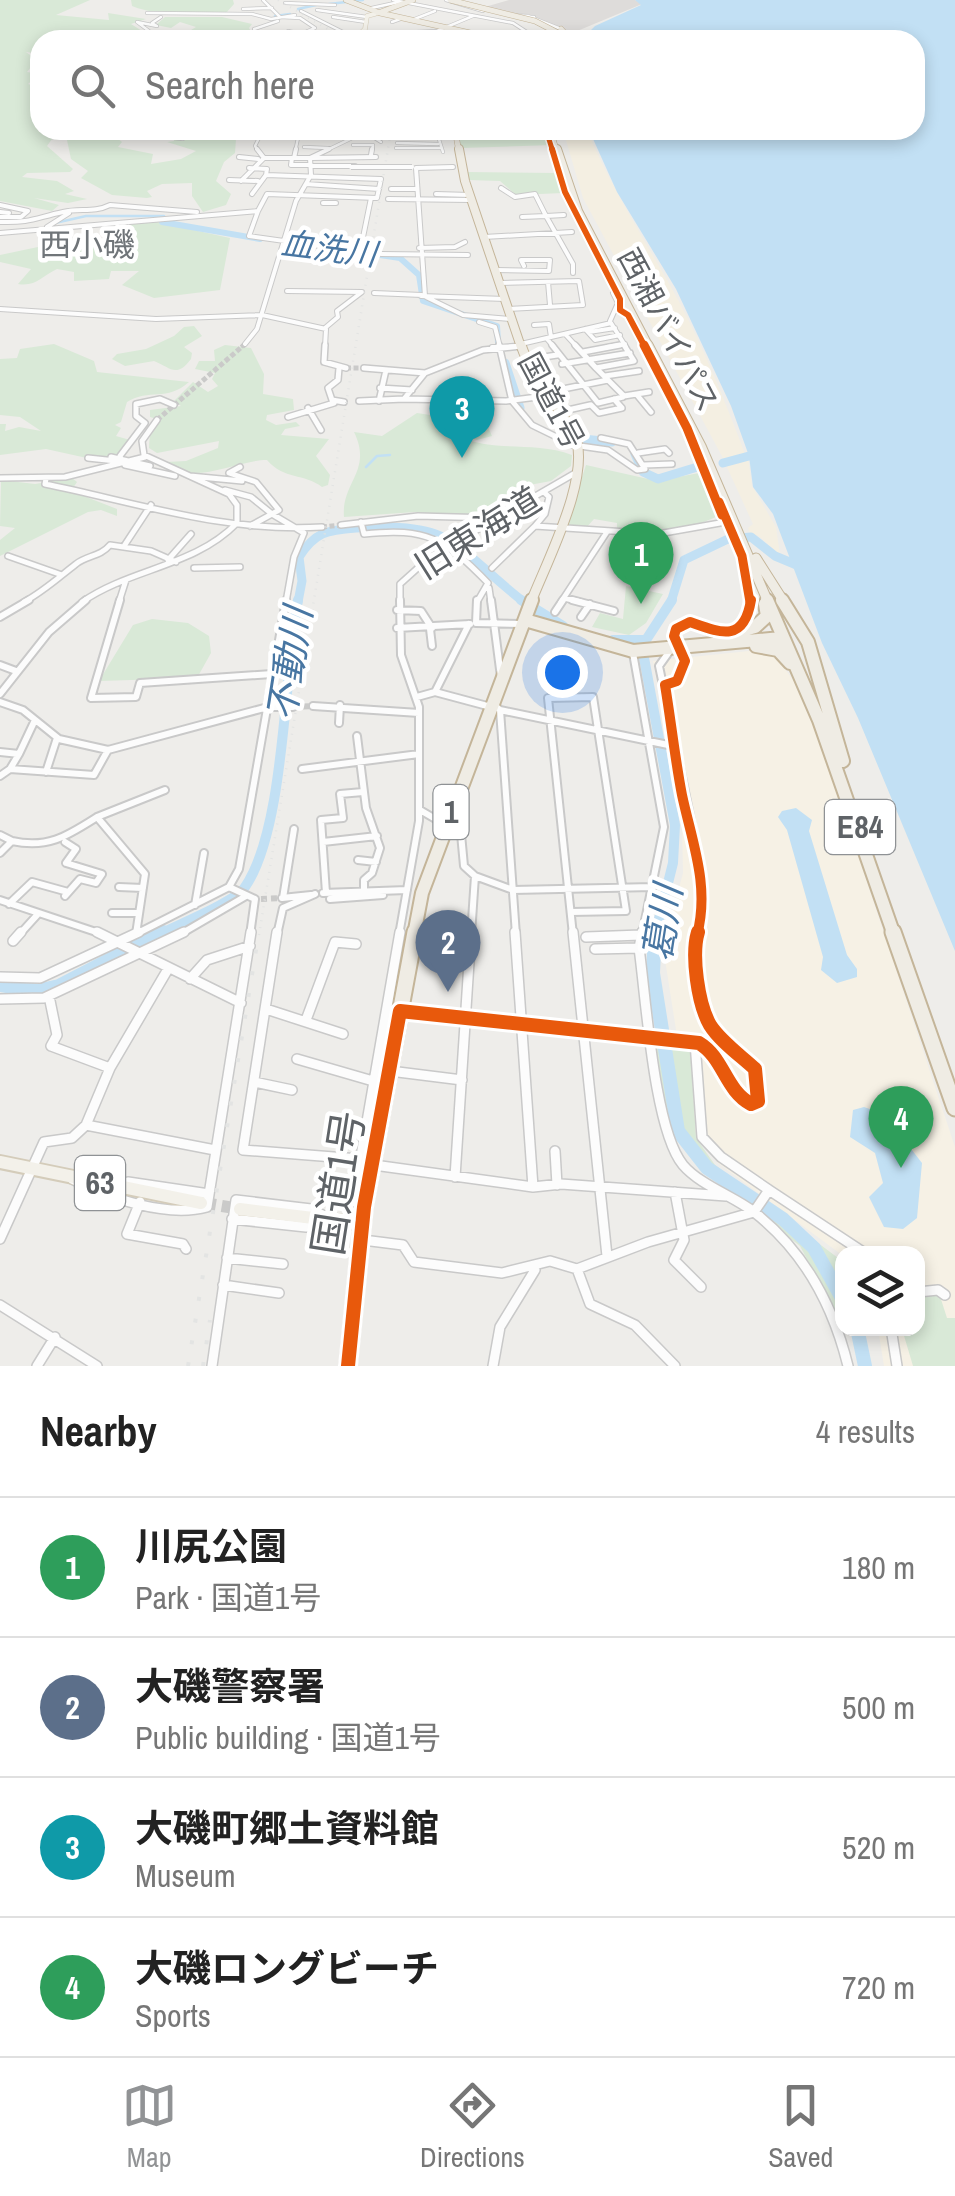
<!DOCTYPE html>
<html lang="en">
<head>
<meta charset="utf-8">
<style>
	:root { --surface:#fff; --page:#f2f2f2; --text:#222; --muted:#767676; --line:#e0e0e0; --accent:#919395 }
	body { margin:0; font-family:"Archivo Narrow","Noto Sans JP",sans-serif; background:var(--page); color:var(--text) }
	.controls { position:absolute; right:30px; bottom:30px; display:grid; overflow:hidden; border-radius:20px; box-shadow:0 5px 15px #0003 }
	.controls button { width:90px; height:90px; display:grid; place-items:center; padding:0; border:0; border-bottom:2px solid var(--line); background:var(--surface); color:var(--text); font:50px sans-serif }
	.you { position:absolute; left:562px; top:672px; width:35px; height:35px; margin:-25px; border:8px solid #fff; border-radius:50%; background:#1a73e8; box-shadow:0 0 0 15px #1a73e833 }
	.badge { display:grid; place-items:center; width:65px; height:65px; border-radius:50%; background:var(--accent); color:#fff; font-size:32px; font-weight:700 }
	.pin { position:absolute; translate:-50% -82px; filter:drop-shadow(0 2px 5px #0008) }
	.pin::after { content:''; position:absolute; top:52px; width:35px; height:30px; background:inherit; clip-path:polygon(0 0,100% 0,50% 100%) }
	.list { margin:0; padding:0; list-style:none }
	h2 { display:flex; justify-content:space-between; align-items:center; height:130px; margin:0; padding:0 40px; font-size:42px }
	h2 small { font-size:32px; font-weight:400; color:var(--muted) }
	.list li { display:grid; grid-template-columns:65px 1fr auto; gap:30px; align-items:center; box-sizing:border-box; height:140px; padding:0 40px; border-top:2px solid var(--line) }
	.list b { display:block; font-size:38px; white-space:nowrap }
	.list p { margin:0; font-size:32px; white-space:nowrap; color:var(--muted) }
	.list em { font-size:32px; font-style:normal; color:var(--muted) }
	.icon { flex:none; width:55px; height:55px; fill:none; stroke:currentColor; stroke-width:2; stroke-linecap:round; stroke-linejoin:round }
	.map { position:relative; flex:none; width:955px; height:1366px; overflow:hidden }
	.search { position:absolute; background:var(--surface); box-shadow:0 5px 15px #0003; left:30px; right:30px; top:30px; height:110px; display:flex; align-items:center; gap:25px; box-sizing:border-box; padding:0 35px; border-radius:30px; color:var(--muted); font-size:38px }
	.sheet { height:690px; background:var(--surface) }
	nav { display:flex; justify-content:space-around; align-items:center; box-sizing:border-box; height:140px; border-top:2px solid var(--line); background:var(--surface); font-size:28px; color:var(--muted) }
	nav a { display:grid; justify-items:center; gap:5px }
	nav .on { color:var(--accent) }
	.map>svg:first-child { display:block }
</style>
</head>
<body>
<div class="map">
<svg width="955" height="1366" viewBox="0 0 955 1366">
	<rect width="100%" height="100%" fill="#eeedea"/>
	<path fill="#f6f1e5" d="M749,651L774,654L793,680L821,744L955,1147V1366H884L878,1329L918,1328V1254L842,1255L718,1163L691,1125L663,947L683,873L682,825L653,661Z"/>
	<path fill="#dedcda" d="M509,0H635L642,4L570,34L530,15L478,9Z"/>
	<path fill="#d9e9d7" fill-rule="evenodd" d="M0,0H90L56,15L109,20L108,13L146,19L131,24L142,31L130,35L135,40H40V54L26,52L37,60L27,72L40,74L28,84L40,88V130H232L229,137L236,139L235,153L224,162L216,181L231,194L226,205L203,212L192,196V183L162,184L147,191L152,197L147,198L112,195L81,178L88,171L71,159L67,140L52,139L47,146L73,169L70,172L27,173L22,177L57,181L74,191L65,194L87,199L68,203L34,198L59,205L52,211L0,201ZM134,131L174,134V141L167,142L196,151L181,159L151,164L153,154L118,147L122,142L112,134Z
		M131,0H233L234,4L226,13C194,12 162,18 132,6Z
		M165,17H222L252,24L249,28L254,37L303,35L312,40C294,40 272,43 255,40C241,37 231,26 208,36L235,40H158L181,36L196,27L180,22L171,28L156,25Z
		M458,130H546L552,145L461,148Z
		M466,172L557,173L563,193L516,195L500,181L468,180Z
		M157,222L230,238L220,290L154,298L122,285L139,271H111L109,279L74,281V272L57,269C42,276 36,287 18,284L31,269L0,262V255L90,236L100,247L112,245L120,233L118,224Z
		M194,326L202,336L184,347L192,353L191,359C176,379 170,367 154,361L125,366L112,359L117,354L146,349L174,336L184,327Z
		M54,344L94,361L97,372L189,382C167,402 149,388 127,402L121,422L115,425L121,428L116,436L130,440L117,459L105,462L46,449L0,455V424H6L5,431L19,427L41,431L20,417L0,415V359L17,358L20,349Z
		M225,345L251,348L264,374L263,394L293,399L294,410L267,415L266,420L276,425L296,422L300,426L285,429L281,435L329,439L316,456L330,475L328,485L322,487C304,473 284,480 267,460C236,460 190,488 166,462L186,461L218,448L219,441L157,453L149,448L150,432L160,420L150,417V410L181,406L174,401L193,382L208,392L218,386L212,379L215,373L195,369L199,361H215L214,350Z
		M462,409L475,417L483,412L492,419L488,427L492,436L477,440L454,430L456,435C494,454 533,440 572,455L571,466L551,481L513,488L486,514L458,517L415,512L344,517C341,482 373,471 354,432L382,436L417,413L443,417L454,429L457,421L444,416Z
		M586,465L657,481L699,473L710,487L716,517L670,536L617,530V523L594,519L585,529H565Z
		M72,478L77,482L71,491L117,509V516L101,510L88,512L0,556V540L15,528L0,526L1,480L35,484Z
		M626,586L663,594L646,623L629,635L592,627L600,613L623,619Z
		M152,619L188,623L209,636L211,653L197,678L99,681L133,625Z
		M655,1041L690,1044L696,1138L715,1165L842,1261V1325L800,1246L704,1170L667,1122Z
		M939,1293L947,1318H955V1366H913L902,1329L918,1328V1294Z"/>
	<path fill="#f4efe2" d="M563,130H587C610,185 641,234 670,285C700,338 724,398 745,454L724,460L583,198Z
		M748,457L752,486L776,527L780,555L759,536L750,534L748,528L753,524L726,465Z"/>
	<path fill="#c2e0f4" d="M635,0H955V951L858,718L822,643L773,514L753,487L749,456L731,406L676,289L617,192L589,130H915V40H581L595,26L641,5Z
		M796,808L812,820L809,831L847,955L857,969V977L837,983L821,970L823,957L787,830L778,817L782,811Z
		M864,1107L884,1114L922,1163L917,1218L903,1229L884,1227L869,1197L883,1183L875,1153L850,1137L853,1110Z"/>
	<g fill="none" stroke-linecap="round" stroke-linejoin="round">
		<path stroke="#c2e0f4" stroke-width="2.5" d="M353,1L363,0
			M329,4L346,2
			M302,11L298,9L316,5
			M275,16L290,14
			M55,223L86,216H164
			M366,467L377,456L390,455"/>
		<path stroke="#c2e0f4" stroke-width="6" d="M163,218L162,222L260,239
			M326,247L400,258L419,275L423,301L497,326L498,342"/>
		<path stroke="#c2e0f4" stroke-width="9" d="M505,363L520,408
			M583,439L612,442
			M635,454L643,472L658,479L704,465
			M723,463L749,456
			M298,602L302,581L299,557C315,532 327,530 356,528C457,521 453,547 524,602
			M671,602L684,560L728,539L751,537L775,556L799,566"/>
		<path stroke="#c2e0f4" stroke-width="10" d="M521,600L563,626
			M613,640H646L672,600
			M642,647L675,825L673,863L655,935
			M158,935C177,925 235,902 245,887C285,829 284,674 298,600"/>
		<path stroke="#c2e0f4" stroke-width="14" d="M655,932L653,973L678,1131L707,1168L783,1219L814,1248L842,1298
			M0,985L37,991L59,986L163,932
			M857,1328L865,1366"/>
		<path stroke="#cacac9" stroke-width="4" stroke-dasharray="4 2.5" stroke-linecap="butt" d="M241,347L245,344"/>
		<path stroke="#cacac9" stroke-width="5" stroke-dasharray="5 2.5" stroke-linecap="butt" d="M346,368H364
			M157,420L244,345
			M322,527L341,525"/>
		<path stroke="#cacac9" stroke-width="6" stroke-dasharray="6 4" stroke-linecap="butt" d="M293,707L313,706
			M261,899L282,898"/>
		<path stroke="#cacac9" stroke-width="12" stroke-dasharray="12 6" stroke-linecap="butt" d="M204,1203L240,1209"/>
		<defs>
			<path id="minor-far4" d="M263,0L280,17L300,18L315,28L303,33
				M393,0L513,23L539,40
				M446,0L483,11
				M285,3L335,5
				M243,9L272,8
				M367,9L399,2
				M317,10L367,17
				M301,11L359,40
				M147,13L252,14L271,19L295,15
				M507,15L528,16L561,29
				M520,16L534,17
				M333,17L366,22
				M412,20L435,11
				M392,22L403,18
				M254,29L278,21
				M288,31L331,40
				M438,31L473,40
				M355,35L437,31L473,16
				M157,40L167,34H153L137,22L157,26L152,23L161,17
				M502,40L555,30
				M40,64L34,68L40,70
				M169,130H198
				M257,130V136L296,138
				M302,130V134L373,137L381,142
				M436,130L443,152
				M368,131L386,130
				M125,133L183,139L164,130
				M398,134L399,130
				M239,135L257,136
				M436,135H452
				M397,143L438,144
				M353,145H373L372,152
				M304,147L328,148
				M396,148H440
				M259,152L255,146L260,136
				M295,152L298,138
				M323,152L369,130"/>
			<path id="minor-far3" d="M257,149L264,158H294
				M296,149L294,158H310
				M371,155L372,149
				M239,157L258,159
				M292,158L291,165H311
				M312,158L376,157
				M311,166H355
				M229,180L258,181
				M241,181L264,158
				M306,184L379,189
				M501,188L515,197L535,194L546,216L522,217
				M391,189H417
				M252,194L266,175
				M436,194L470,195
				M388,199L471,200
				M323,203H336
				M0,205L28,211L21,217H0
				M258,211L249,236L369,253
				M0,212L9,213
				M564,215L546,216L573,264V273
				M0,222C31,223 35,218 63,212C80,208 94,213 110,205L197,212
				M47,227L69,213
				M0,233L258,211L267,194L377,198L381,179L266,175L267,169L249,168
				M484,237L572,232
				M419,248L455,247L465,242
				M360,252L371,198
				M381,254L468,255
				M495,270L549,271L550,260H521L524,266
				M548,282L550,305
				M500,283L579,281L583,305L508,309
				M287,291L362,292L337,311L338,317L325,328
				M374,293L422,295L463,315L511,319
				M421,296L505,299
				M425,296L416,168L453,167
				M0,309L156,319L262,315L326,329L325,347
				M610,321L618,303L613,293
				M479,322L495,327L500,347
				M534,325L549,324L551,337
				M585,329L595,340L620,335
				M589,332L615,328
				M565,334L577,347
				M547,339L554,347
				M245,344L257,329L296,201L311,175L310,158L329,149
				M521,344L611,323L626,347
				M492,347L521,346
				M607,347L625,344"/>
			<path id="minor-far2" d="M325,345L324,362L346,368
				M499,345L512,401L532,425L573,445L608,450L637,470L645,469L629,444L601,438
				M552,345L598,403L623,397
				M575,345L596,368
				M624,345L634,361L596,368L624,396L649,392
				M583,352L620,345
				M525,360L557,355
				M562,364L630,353
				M339,368L338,380L328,388L332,400L344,402
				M364,368L425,373L404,399L506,401L545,396
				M425,373L483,350L521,346
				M605,376L639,371
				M380,388L412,390
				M543,393L608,380
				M637,395L651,412
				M359,401L404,399
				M379,401L386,370
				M591,405L599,413L622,408L614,399
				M308,408L321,430
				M559,412L590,405
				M288,417L334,403
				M638,453L665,449L669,453
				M111,457L150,466
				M88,458L116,461
				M122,463L120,456L145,423L136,416V404L160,399L174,405
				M125,465L175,476
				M644,465L672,464
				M190,476L242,481
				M0,478L65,477L145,457
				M46,479L45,484C138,503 226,533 322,527
				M225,490L251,497L272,514L279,510L256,482L229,473L240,467
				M361,522L364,534C427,527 445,539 488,583L477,602
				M341,525L418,516L493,518
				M250,526L272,514L304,533L294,557L286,602
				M535,526L545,514L549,497L544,492
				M124,546L151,505
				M623,554L629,544L620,542L625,534
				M8,556L62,575
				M168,560L191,534
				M194,568L240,567
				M492,568L535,526L658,534L720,523
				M489,588L491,602
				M564,598L581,602
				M24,602C44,591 58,578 76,564C87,555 100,557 110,545L151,551L176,562
				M82,602C131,568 194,567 237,523V505L229,494L144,455L142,441L157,420
				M119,602L126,580
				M400,602V584L430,557L577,472
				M561,602L607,532"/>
			<path id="minor-far1" d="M120,600L91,698L136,697L140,683L272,674
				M477,600L476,623L522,624
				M491,600L501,677
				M572,600L614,611
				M397,610L421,611L432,628
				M555,612L563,600
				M0,617L29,600
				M581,617L590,604
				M397,628L470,624
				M430,629L432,646
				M675,639L676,629L688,622L719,636
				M669,652L659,666L701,869L702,916L697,935
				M633,653L664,827L642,935
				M0,665L16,671
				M665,685L678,680L683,655
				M435,692L491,707
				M0,694L49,632L86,600
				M417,697L435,692L469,624
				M0,702L23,710L59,739L108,750
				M493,704L500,710L516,935
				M313,706L419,713
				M500,710L673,746
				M339,723L340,705
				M357,736L366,808L380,848L372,873L364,880V892
				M0,752L19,754L10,769
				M19,754L35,720
				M302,769L419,754
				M46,772L57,738
				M0,776L10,769L94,775L108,750L268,707H293
				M420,810L461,834L464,866L475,876L471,935
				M0,835L12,841
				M65,842L76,849L66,863L102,874L96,883L80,879L65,896
				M323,842L377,836
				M0,853L12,841C48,849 67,836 97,817
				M358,860L376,862
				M475,876L513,890L653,887
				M119,887L143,888
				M229,887L255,899L250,935
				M323,893L407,890
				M326,893L321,820L343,818L340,794L363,792
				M282,898L311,895
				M283,898L294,829
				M330,899L383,895
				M0,900L105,935
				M9,904L32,882L68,892
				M195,905L204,853
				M571,912L626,911L593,697L548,698L573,935
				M112,913H139
				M136,934L145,874L97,817L165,790
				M19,935L38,914
				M134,935L229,887L239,869L286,600
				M179,935L246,896
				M277,935L283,908L315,894
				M399,935L419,821V707L401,655L400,600"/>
			<path id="minor" d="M97,932L241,1003
				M277,932L243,1150L372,1160
				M573,932L607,1256
				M642,932L639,948C646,998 654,1130 683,1165C700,1185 733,1196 754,1212C804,1251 833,1305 848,1366
				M586,937L641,935
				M13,941L21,932
				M595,949L639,948
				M0,977L40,978L139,932
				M190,979L207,960L250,946
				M49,996L57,1035L51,1046L110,1068L86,1125L215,1150
				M0,999L44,998L184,932
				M266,1009L343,1034
				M401,1011L699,1043C724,1058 725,1090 751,1104L758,1101L755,1069C741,1056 720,1041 710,1025C698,1004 691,955 698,932
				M306,1020L335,942L356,944
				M695,1042L702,1137L721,1157L769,1190
				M297,1059L373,1081
				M110,1068L168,969
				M390,1071L462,1080
				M254,1082L292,1090
				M555,1151L557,1185
				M374,1165L533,1187L515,932
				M455,1177L471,932
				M72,1179C107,1198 167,1218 207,1207L251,932
				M128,1182L209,1194
				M533,1187L561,1184L726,1196
				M675,1192L684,1240L674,1260L701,1287
				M140,1202L127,1234L183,1244L186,1249
				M353,1202L400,932
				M232,1219L306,1227L320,1223
				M0,1239L44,1142L72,1138L86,1125
				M363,1240L403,1245L414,1262L502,1273L550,1261L577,1269L648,1242L754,1212L769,1190L866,1254
				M227,1258L283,1264
				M577,1269L590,1304L635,1325L675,1366
				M223,1285L279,1293
				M918,1292L938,1290L945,1295
				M0,1305L97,1366
				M891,1328L897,1366
				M37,1366L55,1337
				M212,1366L236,1200L311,1209L326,1217
				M493,1366L500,1327L535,1270"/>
			<path id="major-far1" d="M355,38L365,29L367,16L378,13"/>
			<path id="major" d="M0,1162L201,1203
				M240,1209L362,1224"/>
			<path id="highway-far4" d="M346,0L380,13L502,40
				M378,13L413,0
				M561,29L571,40
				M455,130L459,152
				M550,130L557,152"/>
			<path id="highway-far3" d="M459,149L465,181L521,347
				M557,149L578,211L649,347"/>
			<path id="highway-far2" d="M521,345C532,378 556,402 573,432C595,470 546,563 531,602
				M648,345L701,446L768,602
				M756,558L784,602"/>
			<path id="highway-far1" d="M767,600L819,720L894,935
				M782,600L808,642L843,761
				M525,620L633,651L781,638
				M719,637L755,627L767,616L765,604
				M756,646L778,650L790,663
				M414,935L422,893L532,600"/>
			<path id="highway" d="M893,932L955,1108
				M348,1366L364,1207L415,932"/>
		</defs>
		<use href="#minor-far4" stroke="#c9c9c9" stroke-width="4"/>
		<use href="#minor-far3" stroke="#c9c9c9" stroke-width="6"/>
		<use href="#minor-far2" stroke="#c9c9c9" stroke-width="8"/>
		<use href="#minor-far1" stroke="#c9c9c9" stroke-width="10"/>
		<use href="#minor" stroke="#c9c9c9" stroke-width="12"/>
		<use href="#major-far1" stroke="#d4ccba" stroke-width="5"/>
		<use href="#major" stroke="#d4ccba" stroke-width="16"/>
		<use href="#highway-far4" stroke="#c4b599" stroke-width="6"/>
		<use href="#highway-far3" stroke="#c4b599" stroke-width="10"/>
		<use href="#highway-far2" stroke="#c4b599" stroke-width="11"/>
		<use href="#highway-far1" stroke="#c4b599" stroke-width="16"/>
		<use href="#highway" stroke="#c4b599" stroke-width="19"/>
		<use href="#minor-far4" stroke="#fcfcfc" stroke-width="2.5"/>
		<use href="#minor-far3" stroke="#fcfcfc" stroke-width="4"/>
		<use href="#minor-far2" stroke="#fcfcfc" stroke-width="5"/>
		<use href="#minor-far1" stroke="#fcfcfc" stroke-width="6"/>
		<use href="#minor" stroke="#fcfcfc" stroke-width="9"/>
		<use href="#major-far1" stroke="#f3f1ea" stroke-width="4"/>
		<use href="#major" stroke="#f3f1ea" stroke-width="12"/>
		<use href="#highway-far4" stroke="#efece4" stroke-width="5"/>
		<use href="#highway-far3" stroke="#efece4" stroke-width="8"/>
		<use href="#highway-far2" stroke="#efece4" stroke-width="9"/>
		<use href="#highway-far1" stroke="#efece4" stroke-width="12"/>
		<use href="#highway" stroke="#efece4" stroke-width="15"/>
		<path stroke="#e3e4e3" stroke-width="2.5" stroke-dasharray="1 6" stroke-linecap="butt" d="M278,0L347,40
			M259,935L391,130"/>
		<path stroke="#e3e4e3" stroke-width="4" stroke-dasharray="4 18" stroke-linecap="butt" d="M188,1366L259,932
			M203,1366L210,1320"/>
		<defs>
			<path id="minor-bridge-far1" d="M351,167H412"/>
			<path id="minor-bridge" d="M675,639L683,655"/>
			<path id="highway-bridge" d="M450,0L535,21L560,34"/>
		</defs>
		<use href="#minor-bridge-far1" stroke="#c9c9c9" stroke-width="6" stroke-linecap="butt"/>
		<use href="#minor-bridge" stroke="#c9c9c9" stroke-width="10" stroke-linecap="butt"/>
		<use href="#highway-bridge" stroke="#c4b599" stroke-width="6" stroke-linecap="butt"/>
		<use href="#minor-bridge-far1" stroke="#fcfcfc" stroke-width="4"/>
		<use href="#minor-bridge" stroke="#fcfcfc" stroke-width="6"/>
		<use href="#highway-bridge" stroke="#efece4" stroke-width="5"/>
		<defs>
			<path id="cycleway-far4" d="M546,130L553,152"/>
			<path id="cycleway-far3" d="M552,149L565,192L620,299V310L628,315L645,347"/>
			<path id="cycleway-far2" d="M644,345L687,428L722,515
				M719,502L742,556L750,602"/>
			<path id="cycleway-far1" d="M697,935C710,886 692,842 682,795C675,759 671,721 665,685L677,681L685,661L674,636L676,629L690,622C721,633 744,643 751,600"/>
			<path id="cycleway" d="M348,1366L364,1207L400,1011L699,1043C724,1058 725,1090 751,1104L758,1101L755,1069C741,1056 720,1041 710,1025C698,1004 691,955 698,932"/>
		</defs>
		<use href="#cycleway-far4" stroke="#fff" stroke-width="8"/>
		<use href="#cycleway-far3" stroke="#fff" stroke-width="10"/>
		<use href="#cycleway-far2" stroke="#fff" stroke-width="14"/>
		<use href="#cycleway-far1" stroke="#fff" stroke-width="16"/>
		<use href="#cycleway" stroke="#fff" stroke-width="20"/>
		<use href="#cycleway-far4" stroke="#e8590c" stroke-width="5"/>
		<use href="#cycleway-far3" stroke="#e8590c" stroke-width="6"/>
		<use href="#cycleway-far2" stroke="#e8590c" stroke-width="9"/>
		<use href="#cycleway-far1" stroke="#e8590c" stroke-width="10"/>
		<use href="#cycleway" stroke="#e8590c" stroke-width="14"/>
	</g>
	<g text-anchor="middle" stroke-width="9" stroke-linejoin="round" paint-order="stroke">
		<g font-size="30" fill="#5f6367" stroke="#fff">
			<text transform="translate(668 330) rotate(62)" y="10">西湘バイパス</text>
			<text transform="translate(551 401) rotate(62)" y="10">国道1号</text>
		</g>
		<g font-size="32" fill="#707579" stroke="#fff">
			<text x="87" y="256">西小磯</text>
		</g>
		<g font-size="32" font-style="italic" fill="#4876a2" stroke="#fff">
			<text transform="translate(329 249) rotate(7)" y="11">血洗川</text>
		</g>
		<g fill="#fff" stroke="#8f9295" stroke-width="2.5">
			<rect x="433.5" y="785" width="35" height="54" rx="8"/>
			<rect x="825" y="800" width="70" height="54" rx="8"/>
			<rect x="75" y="1156" width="50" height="54" rx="8"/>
		</g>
		<g font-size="32" font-weight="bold" fill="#5f6367">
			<text x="451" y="823">1</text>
			<text x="860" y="838">E84</text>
			<text x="100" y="1194">63</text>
		</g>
		<g font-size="35" fill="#5f6367" stroke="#fff">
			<text transform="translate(478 533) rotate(-32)" y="12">旧東海道</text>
		</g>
		<g font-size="38" font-style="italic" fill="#4876a2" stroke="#fff">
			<text transform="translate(290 664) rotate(-81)" y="13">不動川</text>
			<text transform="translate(663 923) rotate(-81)" y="13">葛川</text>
		</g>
		<g font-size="42" fill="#5f6367" stroke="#fff">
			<text transform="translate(338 1183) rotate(-81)" y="15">国道1号</text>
		</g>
	</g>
</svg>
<div class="controls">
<button><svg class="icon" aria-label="layers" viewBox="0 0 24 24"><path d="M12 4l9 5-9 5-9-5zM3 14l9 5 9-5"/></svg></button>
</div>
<div class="you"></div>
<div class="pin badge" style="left:641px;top:604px;background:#2e9e5b">1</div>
<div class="pin badge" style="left:448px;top:992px;background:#5c6f8a">2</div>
<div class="pin badge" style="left:462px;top:458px;background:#0f9aa8">3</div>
<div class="pin badge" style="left:901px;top:1168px;background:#2e9e5b">4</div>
<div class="search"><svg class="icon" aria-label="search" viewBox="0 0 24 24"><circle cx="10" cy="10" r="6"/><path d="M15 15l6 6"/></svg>Search here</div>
</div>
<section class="sheet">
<h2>Nearby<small>4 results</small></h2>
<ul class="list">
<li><span class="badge" style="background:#2e9e5b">1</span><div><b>川尻公園</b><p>Park · 国道1号</p></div><em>180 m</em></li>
<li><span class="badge" style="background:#5c6f8a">2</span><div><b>大磯警察署</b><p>Public building · 国道1号</p></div><em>500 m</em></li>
<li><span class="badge" style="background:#0f9aa8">3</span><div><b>大磯町郷土資料館</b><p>Museum</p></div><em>520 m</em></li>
<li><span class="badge" style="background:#2e9e5b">4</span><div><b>大磯ロングビーチ</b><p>Sports</p></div><em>720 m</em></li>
</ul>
</section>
<nav>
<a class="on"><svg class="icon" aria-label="map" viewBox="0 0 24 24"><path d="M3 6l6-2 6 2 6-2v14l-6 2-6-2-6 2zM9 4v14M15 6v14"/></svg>Map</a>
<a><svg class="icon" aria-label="directions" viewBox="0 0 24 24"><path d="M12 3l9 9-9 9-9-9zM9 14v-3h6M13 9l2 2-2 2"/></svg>Directions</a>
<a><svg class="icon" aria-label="saved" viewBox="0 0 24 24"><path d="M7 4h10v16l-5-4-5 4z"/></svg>Saved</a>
</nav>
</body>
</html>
